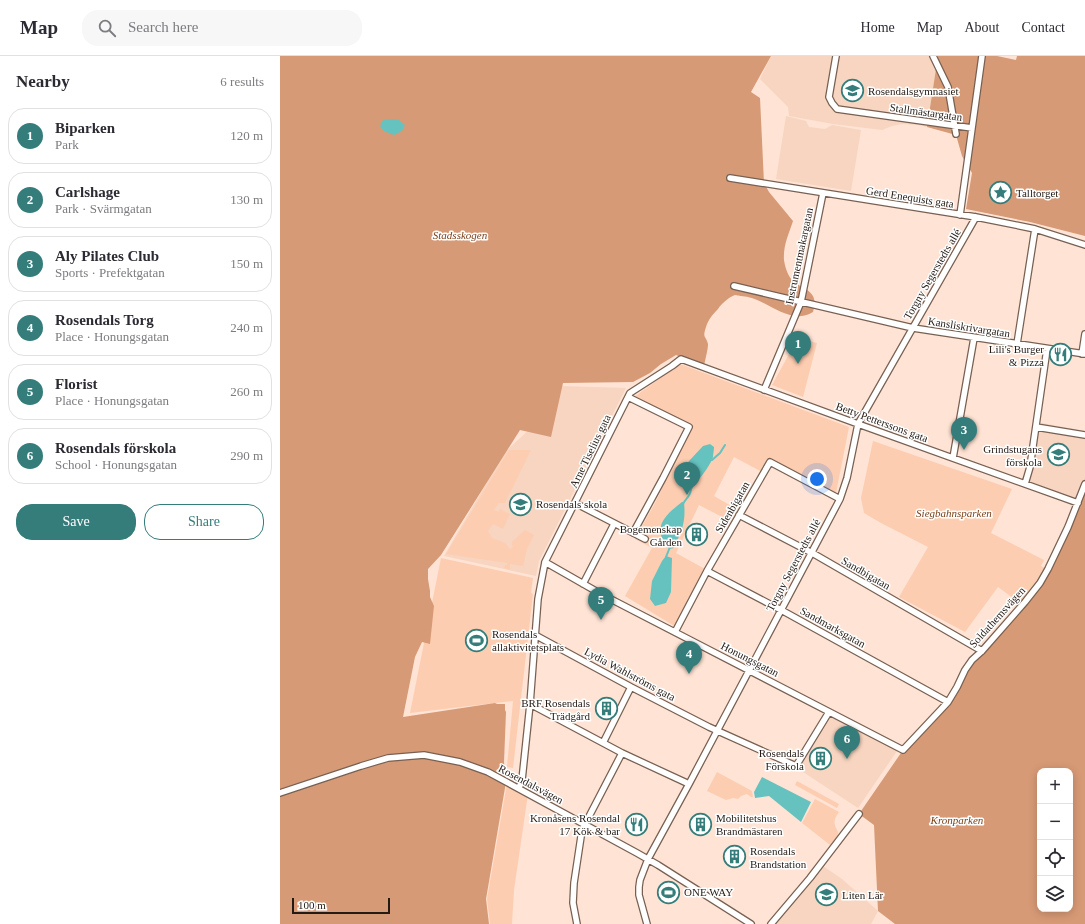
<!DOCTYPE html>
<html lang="en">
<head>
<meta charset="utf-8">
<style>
	:root { --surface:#fff; --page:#f7f7f7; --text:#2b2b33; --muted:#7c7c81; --line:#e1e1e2; --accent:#347d7b }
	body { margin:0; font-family:"Times New Roman",serif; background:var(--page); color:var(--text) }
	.controls { position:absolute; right:12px; bottom:12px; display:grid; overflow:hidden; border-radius:8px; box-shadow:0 2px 10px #0003 }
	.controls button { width:36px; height:36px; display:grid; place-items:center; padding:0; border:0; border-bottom:1px solid var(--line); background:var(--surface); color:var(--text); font:20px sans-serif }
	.scale { position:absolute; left:12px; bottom:10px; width:98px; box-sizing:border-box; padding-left:4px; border:2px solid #241b15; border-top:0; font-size:11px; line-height:14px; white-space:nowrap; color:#241b15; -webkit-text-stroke:3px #fff; paint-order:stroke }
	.you { position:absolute; left:537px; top:423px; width:14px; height:14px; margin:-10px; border:3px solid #fff; border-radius:50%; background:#1a73e8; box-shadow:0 0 0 6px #1a73e833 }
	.badge { display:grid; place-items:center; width:26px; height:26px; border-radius:50%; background:var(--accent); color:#fff; font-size:13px; font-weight:700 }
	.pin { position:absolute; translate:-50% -33px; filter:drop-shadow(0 1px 2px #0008) }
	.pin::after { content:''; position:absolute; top:21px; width:14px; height:12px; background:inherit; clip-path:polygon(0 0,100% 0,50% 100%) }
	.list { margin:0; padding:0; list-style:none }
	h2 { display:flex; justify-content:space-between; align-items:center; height:52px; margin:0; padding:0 16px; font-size:17px }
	h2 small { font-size:13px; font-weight:400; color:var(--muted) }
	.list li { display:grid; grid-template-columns:26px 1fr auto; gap:12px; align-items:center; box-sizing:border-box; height:56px; margin:0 8px 8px; padding:0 8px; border:1px solid var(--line); border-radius:16px }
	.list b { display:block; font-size:15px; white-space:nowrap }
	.list p { margin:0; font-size:13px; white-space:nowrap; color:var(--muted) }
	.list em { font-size:13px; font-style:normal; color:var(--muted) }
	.actions { display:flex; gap:8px; padding:12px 16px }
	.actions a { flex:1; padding:9px 0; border:1px solid var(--accent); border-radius:16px; text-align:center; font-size:14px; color:var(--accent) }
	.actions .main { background:var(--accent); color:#fff }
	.icon { flex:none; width:22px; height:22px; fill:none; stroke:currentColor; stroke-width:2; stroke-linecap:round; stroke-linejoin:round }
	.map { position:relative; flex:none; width:805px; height:868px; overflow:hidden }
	header { display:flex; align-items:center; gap:24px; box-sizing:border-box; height:56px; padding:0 20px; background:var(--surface); border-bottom:1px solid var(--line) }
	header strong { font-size:19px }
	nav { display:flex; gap:22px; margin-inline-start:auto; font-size:14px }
	.search { width:280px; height:36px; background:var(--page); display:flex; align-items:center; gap:10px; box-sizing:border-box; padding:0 14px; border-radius:16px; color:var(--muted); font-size:15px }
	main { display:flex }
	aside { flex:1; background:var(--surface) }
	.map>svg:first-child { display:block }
</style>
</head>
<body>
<header>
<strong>Map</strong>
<div class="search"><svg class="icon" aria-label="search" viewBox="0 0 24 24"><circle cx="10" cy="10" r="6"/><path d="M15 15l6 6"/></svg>Search here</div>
<nav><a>Home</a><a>Map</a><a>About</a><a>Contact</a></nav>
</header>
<main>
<aside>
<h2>Nearby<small>6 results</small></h2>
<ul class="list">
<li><span class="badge">1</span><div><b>Biparken</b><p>Park</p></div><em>120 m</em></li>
<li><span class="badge">2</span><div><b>Carlshage</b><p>Park · Svärmgatan</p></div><em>130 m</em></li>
<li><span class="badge">3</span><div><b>Aly Pilates Club</b><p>Sports · Prefektgatan</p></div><em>150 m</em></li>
<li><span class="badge">4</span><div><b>Rosendals Torg</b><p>Place · Honungsgatan</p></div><em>240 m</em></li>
<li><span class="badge">5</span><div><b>Florist</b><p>Place · Honungsgatan</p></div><em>260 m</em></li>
<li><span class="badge">6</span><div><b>Rosendals förskola</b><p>School · Honungsgatan</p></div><em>290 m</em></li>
</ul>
<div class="actions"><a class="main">Save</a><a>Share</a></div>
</aside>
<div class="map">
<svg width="805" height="868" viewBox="0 0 805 868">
	<rect width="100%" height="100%" fill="#ffe3d4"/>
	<path fill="#f7d5c1" d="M491,0H658L647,71L638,69L622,68L612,70L602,74L553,68L509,60L508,51L480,23Z
		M506,60L526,65L529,71L545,73L552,69L581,74L571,135L496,123Z
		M280,330L346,332L259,505L256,520L164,500L224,397L252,371Z
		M762,367L805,375V425L796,443L743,423Z
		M550,658L617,695L578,752L517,712Z
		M540,808L562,823L598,855L591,868H491Z"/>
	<path fill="#fdcdb1" d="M518,282L537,287L523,341L492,329Z
		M400,308L569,371L556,437L491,405L484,417L454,401L434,440L453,451L446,463L419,449L396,497L425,513L396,571L345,540L372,492L355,483L375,447L412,371L354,341Z
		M593,385L732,433L711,477L764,504L761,510L767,513L741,548L718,531L685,576L619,541L648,491L601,467L584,457L581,442Z
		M229,394H251L225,447H219L214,454L219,456L220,453L230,458L223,473L213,468L208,475L212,482L225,487L230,493L233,491L232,489V486L245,474L254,479L247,493L243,510L230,508V514L224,512L225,509H227V507L166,498Z
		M161,502L253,522L251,537L253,538L233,712L227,711L233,645L130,657Z
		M437,716L472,735L473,741H471L467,738L461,740L458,743L453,742L446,744L427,735Z
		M517,725L559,748L557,752L515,729Z
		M227,727L248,738L234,834L232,868H210L207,843Z
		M535,743L559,756C555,761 553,766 556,772C557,774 558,775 558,778C557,782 552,786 550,789L522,767Z"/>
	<path fill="#d79a76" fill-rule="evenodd" d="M0,0H491L471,36L480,42L484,127L489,136L513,165C509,178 503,189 504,204C505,211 508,221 514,226C527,235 539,236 533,256C508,271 486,241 461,240C460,240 455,239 455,239C449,241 441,248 438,253C433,258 428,264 426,271C422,283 426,279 428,288C428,294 425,304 424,310L396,299L381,308L370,317L353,326L283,327L271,381L240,374L161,499L148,513V523L150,535V541L154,550L150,588L142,586L135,601L123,661L215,647L217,648H225V654L226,656L224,706L226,726L206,843L209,868H0Z
		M658,0H717L736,4L737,0H805V180L750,166L686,153L692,117L682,100L676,79L647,71Z
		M805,432V868H615L598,855L594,769L579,758L623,694L668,646L685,614L760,527ZM760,715H790V853H760Z"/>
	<path fill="#66c2bf" d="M113,63L119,64L125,69L122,75L114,79L104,75L100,70L103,64Z
		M430,388L434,391C434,395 433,398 433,401C429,413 417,424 411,435L409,427L400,416L409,405L423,390Z
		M402,446H404C406,467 402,473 394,492L389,493C387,489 382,484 381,479C377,465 392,454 402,446Z
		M386,500L392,502L391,536L386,547L375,550L370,543L372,525L382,505Z
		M482,721L531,746L521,766L489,740L475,742L474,736Z"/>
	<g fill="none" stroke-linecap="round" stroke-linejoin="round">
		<path stroke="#66c2bf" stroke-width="2" d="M432,404L440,397L445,389
			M403,448C405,443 411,440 411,433
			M386,501L390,491"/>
		<defs>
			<path id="minor" d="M556,0L549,41L552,47L557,53L692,72
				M653,0L668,31L676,78
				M450,122L696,161L755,173L805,189
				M680,159L702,0
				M454,230L633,272L805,298
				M737,288L755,173
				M802,298L805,278
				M484,334L521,246L543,137
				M348,341L409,371L383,422L353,477
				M756,371L805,379
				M673,402L694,282
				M745,428L750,411L767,293
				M295,447L365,483
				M459,459L534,498L702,595
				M265,506L321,538L623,694L668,646L677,631L685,614L692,604L702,595L745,546L760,527L768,513L788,471L805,428
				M427,515L503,555L668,646
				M303,528L334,468
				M395,576L427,515L490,406L560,443
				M255,579L351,631L429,671L516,710L549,656
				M250,648L342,697L409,728
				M323,687L351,631
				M239,732L242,724L250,648L258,543L265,506L350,337L392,310L401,303L578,368L798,447
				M0,737L81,710L108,702L144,699L180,706L208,716L357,797L378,809L471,868
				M297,868L293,847L294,827L302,774L342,697
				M367,868L359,839V831L360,824L368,803L409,728L560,443L567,422L578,368L696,161
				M491,868L530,822L579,758"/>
		</defs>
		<use href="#minor" stroke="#776052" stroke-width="8"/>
		<use href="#minor" stroke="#fff" stroke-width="5.5"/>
	</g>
	<defs>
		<symbol id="school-ring" viewBox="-11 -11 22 22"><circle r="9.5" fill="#fff" stroke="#347d7b" stroke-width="1.5"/><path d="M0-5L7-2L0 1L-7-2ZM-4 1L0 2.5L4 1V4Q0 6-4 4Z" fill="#347d7b"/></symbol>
		<symbol id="sight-ring" viewBox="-11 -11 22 22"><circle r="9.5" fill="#fff" stroke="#347d7b" stroke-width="1.5"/><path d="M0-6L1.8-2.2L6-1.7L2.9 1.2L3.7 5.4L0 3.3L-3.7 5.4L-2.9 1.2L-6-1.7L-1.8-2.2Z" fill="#347d7b"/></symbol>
		<symbol id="restaurant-ring" viewBox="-11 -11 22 22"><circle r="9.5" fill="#fff" stroke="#347d7b" stroke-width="1.5"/><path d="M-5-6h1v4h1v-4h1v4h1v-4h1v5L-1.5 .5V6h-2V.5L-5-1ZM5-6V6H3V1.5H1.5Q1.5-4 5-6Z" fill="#347d7b"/></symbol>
		<symbol id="building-ring" viewBox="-11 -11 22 22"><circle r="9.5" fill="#fff" stroke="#347d7b" stroke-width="1.5"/><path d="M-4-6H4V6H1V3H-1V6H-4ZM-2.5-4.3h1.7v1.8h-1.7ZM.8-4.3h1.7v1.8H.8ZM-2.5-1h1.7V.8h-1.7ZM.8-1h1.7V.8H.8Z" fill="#347d7b"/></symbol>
		<symbol id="stadium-ring" viewBox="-11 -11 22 22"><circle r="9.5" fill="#fff" stroke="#347d7b" stroke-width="1.5"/><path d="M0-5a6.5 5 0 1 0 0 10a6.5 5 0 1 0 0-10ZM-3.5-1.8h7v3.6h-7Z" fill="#347d7b"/></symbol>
	</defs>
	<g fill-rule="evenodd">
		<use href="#school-ring" x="560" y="22" width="25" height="25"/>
		<use href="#sight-ring" x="708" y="124" width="25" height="25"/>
		<use href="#restaurant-ring" x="768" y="286" width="25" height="25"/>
		<use href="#school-ring" x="766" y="386" width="25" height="25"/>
		<use href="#school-ring" x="228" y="436" width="25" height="25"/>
		<use href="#building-ring" x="404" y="466" width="25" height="25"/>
		<use href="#stadium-ring" x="184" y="572" width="25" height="25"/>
		<use href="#building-ring" x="314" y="640" width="25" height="25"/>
		<use href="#building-ring" x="528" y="690" width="25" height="25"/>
		<use href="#restaurant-ring" x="344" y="756" width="25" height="25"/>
		<use href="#building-ring" x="408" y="756" width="25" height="25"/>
		<use href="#building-ring" x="442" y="788" width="25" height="25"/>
		<use href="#stadium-ring" x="376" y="824" width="25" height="25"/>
		<use href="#school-ring" x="534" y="826" width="25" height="25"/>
	</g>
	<g text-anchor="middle" stroke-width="3" stroke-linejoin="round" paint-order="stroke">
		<g font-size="11" fill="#241b15" stroke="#fff" text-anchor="start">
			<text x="588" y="39">Rosendalsgymnasiet</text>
			<text x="736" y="141">Talltorget</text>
			<text x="764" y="297" text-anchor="end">Lili's Burger<tspan x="764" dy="13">&amp; Pizza</tspan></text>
			<text x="762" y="397" text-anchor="end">Grindstugans<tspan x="762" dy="13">förskola</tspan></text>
			<text x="256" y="452">Rosendals skola</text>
			<text x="402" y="477" text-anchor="end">Bogemenskap<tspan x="402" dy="13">Gården</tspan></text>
			<text x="212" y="582">Rosendals<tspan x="212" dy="13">allaktivitetsplats</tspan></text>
			<text x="310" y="651" text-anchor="end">BRF Rosendals<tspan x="310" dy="13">Trädgård</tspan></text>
			<text x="524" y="701" text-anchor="end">Rosendals<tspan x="524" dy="13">Förskola</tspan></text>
			<text x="340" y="766" text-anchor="end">Kronåsens Rosendal<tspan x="340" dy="13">17 Kök &amp; bar</tspan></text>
			<text x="436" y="766">Mobilitetshus<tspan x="436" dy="13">Brandmästaren</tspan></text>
			<text x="470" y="799">Rosendals<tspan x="470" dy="13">Brandstation</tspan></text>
			<text x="404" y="840">ONE WAY</text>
			<text x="562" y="843">Liten Lär</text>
		</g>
		<g font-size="11" fill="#241b15" stroke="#fff">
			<text transform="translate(646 56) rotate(8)" y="4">Stallmästargatan</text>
			<text transform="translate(630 141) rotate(9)" y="4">Gerd Enequists gata</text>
			<text transform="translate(519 200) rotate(-78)" y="4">Instrumentmakargatan</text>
			<text transform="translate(652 218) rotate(-60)" y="4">Torgny Segerstedts allé</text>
			<text transform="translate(689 271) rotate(9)" y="4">Kansliskrivargatan</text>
			<text transform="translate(602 366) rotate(20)" y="4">Betty Petterssons gata</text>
			<text transform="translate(310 395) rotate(-64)" y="4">Arne Tiselius gata</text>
			<text transform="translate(452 451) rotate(-60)" y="4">Sidenbigatan</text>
			<text transform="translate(513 509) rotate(-62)" y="4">Torgny Segerstedts allé</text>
			<text transform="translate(586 517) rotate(30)" y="4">Sandbigatan</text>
			<text transform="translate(717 561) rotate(-48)" y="4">Soldathemsvägen</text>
			<text transform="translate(553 571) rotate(29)" y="4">Sandmarksgatan</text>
			<text transform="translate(470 603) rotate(27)" y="4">Honungsgatan</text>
			<text transform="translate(350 618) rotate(28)" y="4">Lydia Wahlströms gata</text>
			<text transform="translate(251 728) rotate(28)" y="4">Rosendalsvägen</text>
		</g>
		<g font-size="11" font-style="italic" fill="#7a401a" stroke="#fff">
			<text x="180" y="183">Stadsskogen</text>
			<text x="674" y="461">Siegbahnsparken</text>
			<text x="677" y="768">Kronparken</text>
		</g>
	</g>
</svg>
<div class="controls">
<button>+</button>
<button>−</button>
<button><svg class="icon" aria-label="locate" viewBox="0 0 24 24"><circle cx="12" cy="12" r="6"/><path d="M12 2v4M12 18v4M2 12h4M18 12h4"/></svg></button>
<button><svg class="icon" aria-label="layers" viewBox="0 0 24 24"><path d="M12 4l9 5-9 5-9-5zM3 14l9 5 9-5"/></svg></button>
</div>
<div class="scale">100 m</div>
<div class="you"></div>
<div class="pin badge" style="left:518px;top:308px">1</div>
<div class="pin badge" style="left:407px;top:439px">2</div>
<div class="pin badge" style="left:684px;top:394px">3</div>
<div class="pin badge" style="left:409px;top:618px">4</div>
<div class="pin badge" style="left:321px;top:564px">5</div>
<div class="pin badge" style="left:567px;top:703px">6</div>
</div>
</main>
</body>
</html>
